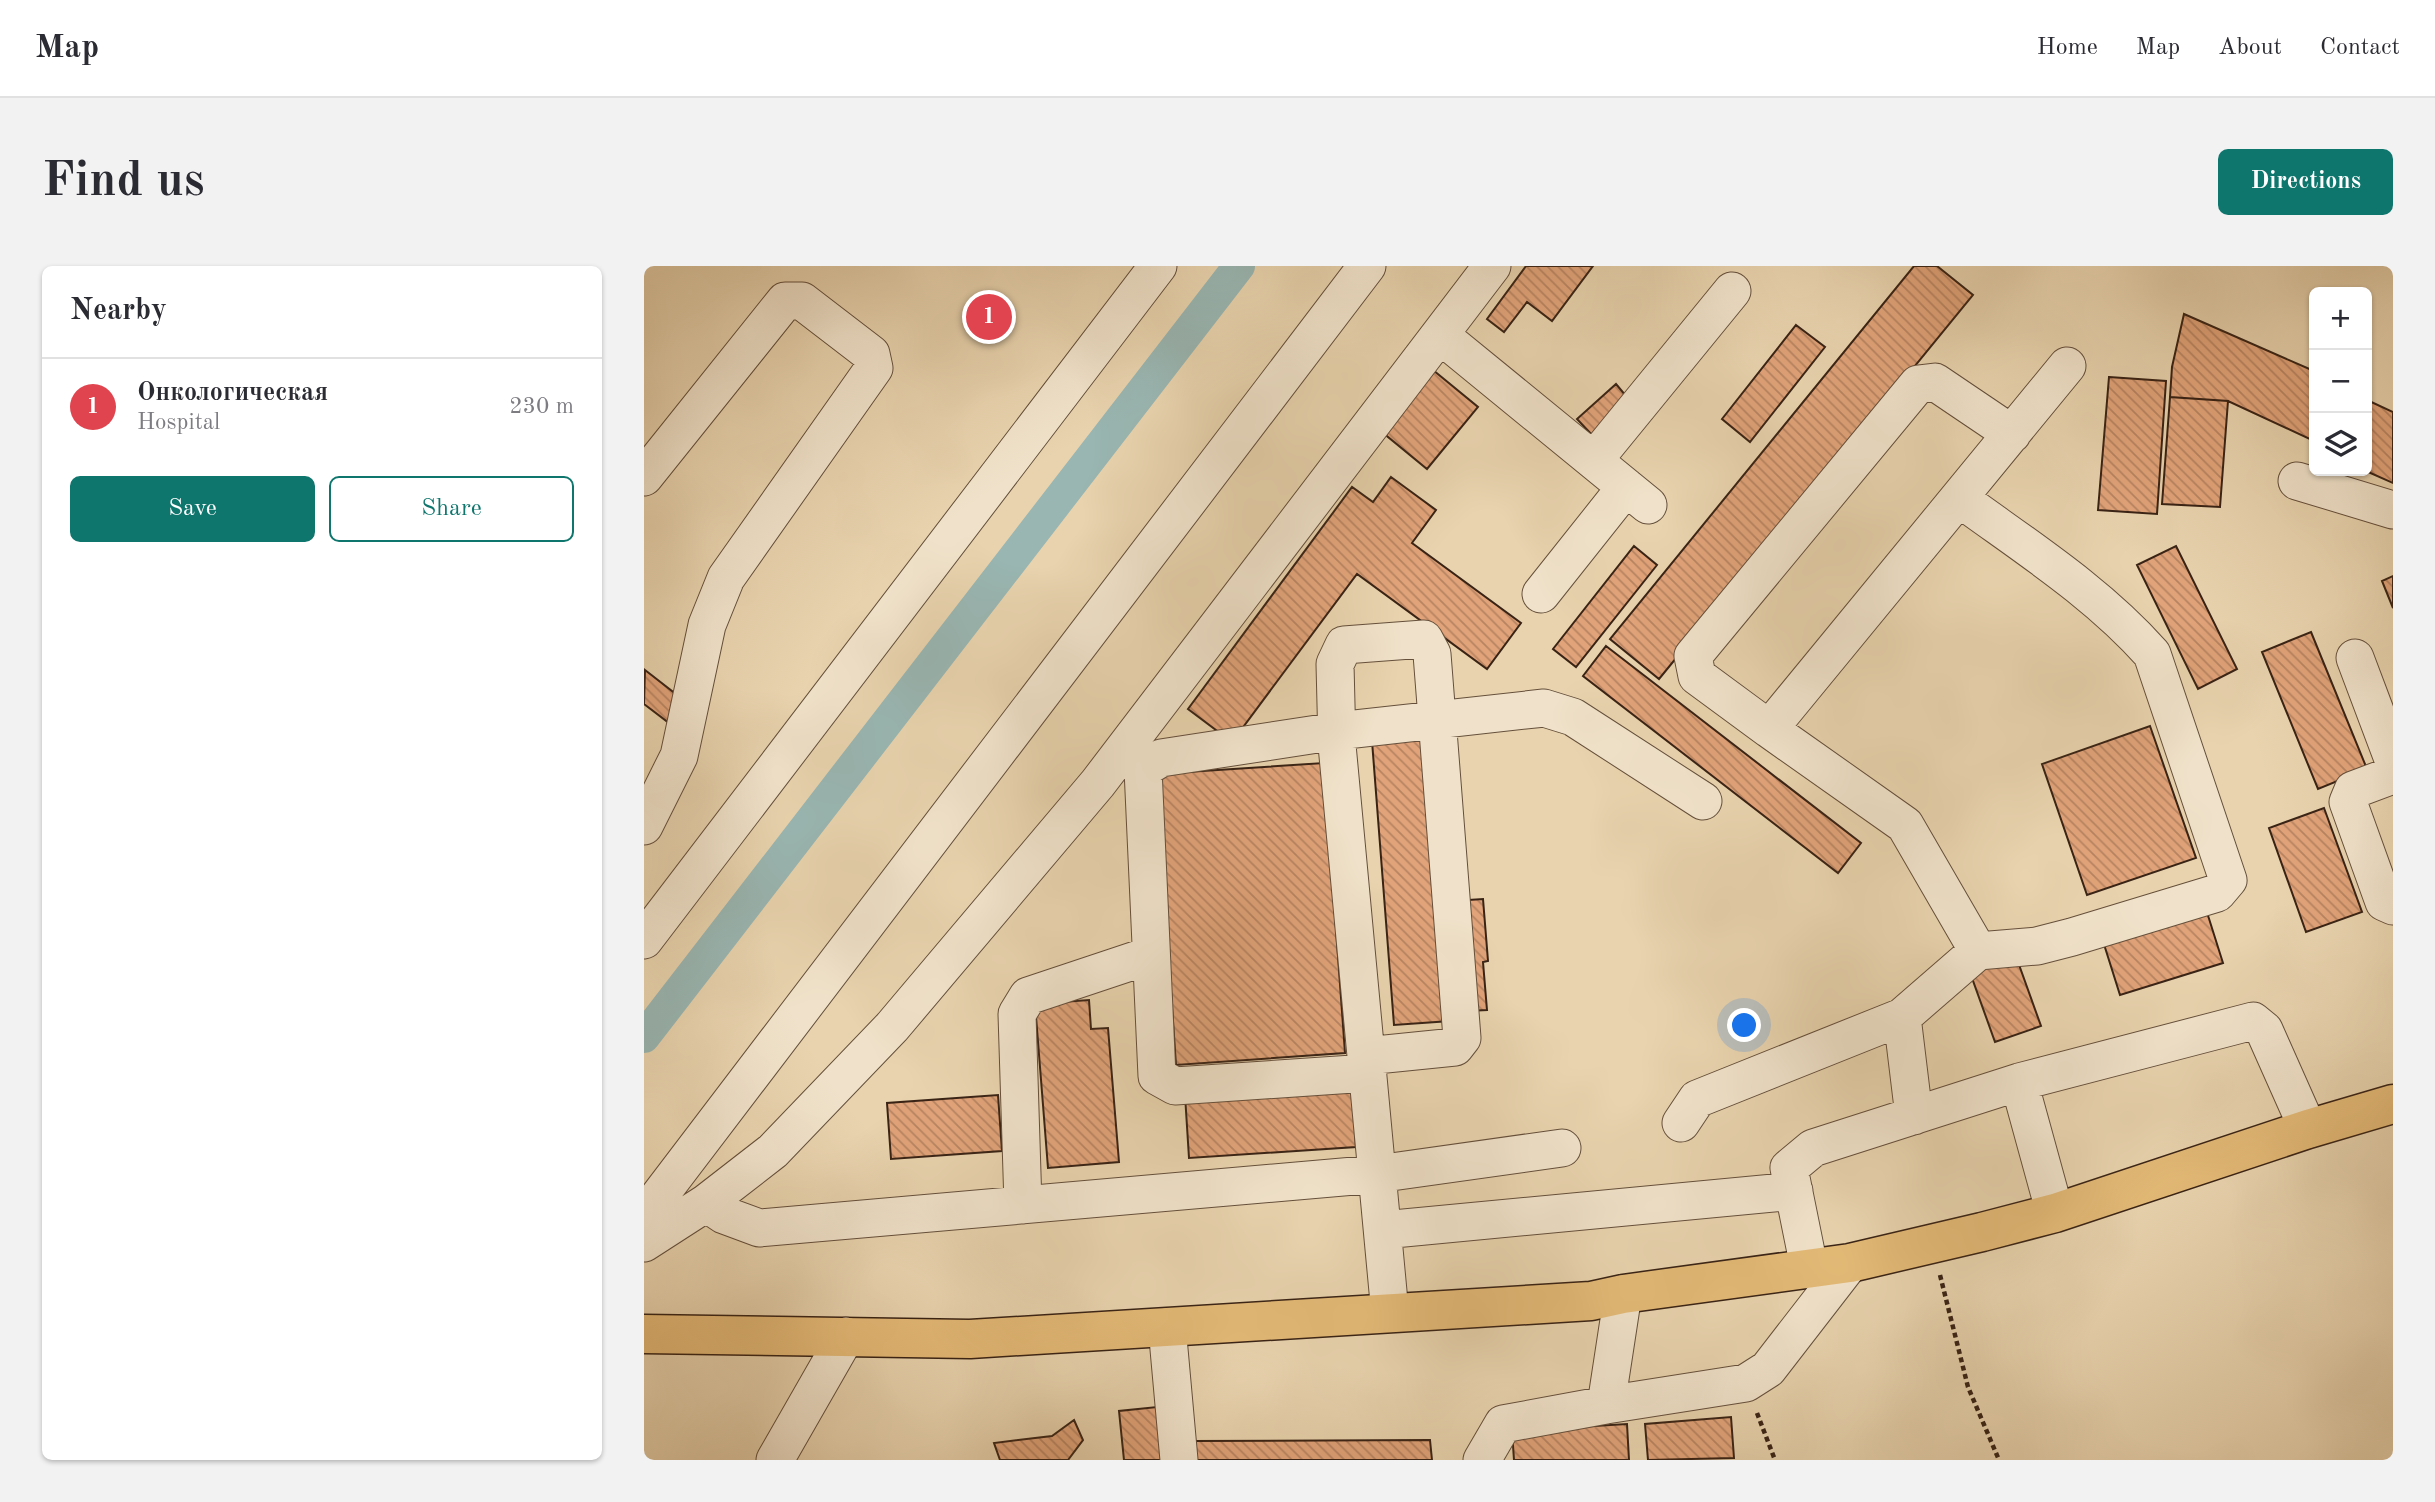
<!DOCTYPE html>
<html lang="en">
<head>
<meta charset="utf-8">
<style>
	:root { --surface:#fff; --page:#f2f2f3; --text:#2b2b33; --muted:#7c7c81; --line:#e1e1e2; --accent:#0f766e }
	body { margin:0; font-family:"Old Standard TT",serif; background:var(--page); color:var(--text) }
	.controls { position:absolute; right:21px; top:21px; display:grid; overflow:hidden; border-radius:10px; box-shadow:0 2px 5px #0004 }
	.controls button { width:63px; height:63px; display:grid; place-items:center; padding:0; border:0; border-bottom:2px solid var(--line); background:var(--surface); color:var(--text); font:35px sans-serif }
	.you { position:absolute; left:1101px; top:760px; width:24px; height:24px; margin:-18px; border:5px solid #fff; border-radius:50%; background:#1a73e8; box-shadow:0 0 0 10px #1a73e833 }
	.badge { display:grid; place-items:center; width:46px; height:46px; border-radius:50%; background:var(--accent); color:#fff; font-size:23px; font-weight:700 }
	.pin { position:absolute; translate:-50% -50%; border:4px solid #fff; box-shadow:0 2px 7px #0006 }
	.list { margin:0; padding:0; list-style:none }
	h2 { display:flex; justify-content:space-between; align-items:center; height:91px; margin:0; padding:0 28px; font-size:30px }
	h2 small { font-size:23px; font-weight:400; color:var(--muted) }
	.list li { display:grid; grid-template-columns:46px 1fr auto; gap:21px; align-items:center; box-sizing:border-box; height:98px; padding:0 28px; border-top:2px solid var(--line) }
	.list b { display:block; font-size:26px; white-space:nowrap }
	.list p { margin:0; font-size:23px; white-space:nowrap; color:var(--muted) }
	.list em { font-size:23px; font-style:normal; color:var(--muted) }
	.actions { display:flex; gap:14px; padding:21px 28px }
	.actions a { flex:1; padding:16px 0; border:2px solid var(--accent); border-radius:10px; text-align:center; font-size:24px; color:var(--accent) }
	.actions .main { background:var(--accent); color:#fff }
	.icon { flex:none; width:38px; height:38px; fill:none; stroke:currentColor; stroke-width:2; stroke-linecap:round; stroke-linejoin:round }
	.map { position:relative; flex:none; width:1749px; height:1194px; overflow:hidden; border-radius:10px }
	header { display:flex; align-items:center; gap:42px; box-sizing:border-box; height:98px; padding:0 35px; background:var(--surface); border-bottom:2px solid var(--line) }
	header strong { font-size:33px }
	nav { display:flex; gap:38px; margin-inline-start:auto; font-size:24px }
	.intro { display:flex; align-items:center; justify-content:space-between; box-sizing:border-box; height:168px; padding:0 42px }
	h1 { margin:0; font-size:49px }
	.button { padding:18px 32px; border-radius:10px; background:var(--accent); color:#fff; font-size:24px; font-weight:700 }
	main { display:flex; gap:42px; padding:0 42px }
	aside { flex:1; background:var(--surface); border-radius:10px; box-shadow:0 2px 5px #0004 }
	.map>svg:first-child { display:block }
</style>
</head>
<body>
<header>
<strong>Map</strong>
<nav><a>Home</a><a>Map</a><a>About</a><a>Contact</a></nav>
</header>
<div class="intro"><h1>Find us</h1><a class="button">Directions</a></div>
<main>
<aside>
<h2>Nearby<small></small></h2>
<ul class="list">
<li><span class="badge" style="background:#e0444e">1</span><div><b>Онкологическая</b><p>Hospital</p></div><em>230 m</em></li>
</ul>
<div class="actions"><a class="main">Save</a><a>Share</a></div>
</aside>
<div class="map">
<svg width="1749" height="1194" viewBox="0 0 1749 1194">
	<defs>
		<pattern id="building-back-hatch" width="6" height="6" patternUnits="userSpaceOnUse" patternTransform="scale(1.75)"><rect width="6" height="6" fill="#e1a379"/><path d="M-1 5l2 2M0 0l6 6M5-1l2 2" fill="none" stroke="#b78462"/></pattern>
	</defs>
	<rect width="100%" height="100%" fill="#e8d3ae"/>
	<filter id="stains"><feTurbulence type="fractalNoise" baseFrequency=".00286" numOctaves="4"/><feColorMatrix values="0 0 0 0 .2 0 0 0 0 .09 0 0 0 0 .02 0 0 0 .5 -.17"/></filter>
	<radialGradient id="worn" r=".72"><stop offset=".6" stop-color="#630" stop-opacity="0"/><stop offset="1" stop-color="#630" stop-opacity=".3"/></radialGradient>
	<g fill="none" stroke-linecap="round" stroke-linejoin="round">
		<path stroke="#99b6b2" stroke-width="32" d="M0,771L595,0"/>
	</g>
	<path fill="url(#building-back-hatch)" stroke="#392315" stroke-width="2" d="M882,0H949L908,55L883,36L860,66L843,53Z
		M1270,0H1293L1329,29L1015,413L966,373Z
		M1540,48L1670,105V175L1584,135L1526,131L1528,101Z
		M1152,59L1181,81L1106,176L1078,153Z
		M789,104L834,141L783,203L738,166Z
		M1465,111L1522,115L1513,248L1454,244Z
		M972,118L987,136L949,170L933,153Z
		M1526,131L1584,135L1576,241L1518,238Z
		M1723,134L1749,146V217L1722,205Z
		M747,211L792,244L768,277L877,357L843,403L713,308L588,476L544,443L708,221L729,236Z
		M990,280L1013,299L932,401L909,383Z
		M1532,280L1593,403L1554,423L1493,299Z
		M1749,310V342L1738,315Z
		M1667,366L1723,503L1674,523L1618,386Z
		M962,380L1217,577L1194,607L939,410Z
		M1,404L42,436L25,457L0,438Z
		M1506,460L1552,592L1443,629L1398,498Z
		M783,471L806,755L750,759L728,475Z
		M680,497L701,787L532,799L512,508Z
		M1680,542L1718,646L1662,666L1625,562Z
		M839,633L844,695L839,696L843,744L823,745L809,635Z
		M1561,640L1579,697L1476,729L1458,672Z
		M1369,682L1397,760L1351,776L1323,698Z
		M445,734L447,763L464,762L475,896L404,902L391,738Z
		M708,818L712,881L545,892L541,829Z
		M354,829L358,885L247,893L243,837Z
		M513,1141L519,1194H480L475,1145Z
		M1087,1151L1090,1192L1004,1194L1001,1158Z
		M430,1154L439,1174L424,1194H356L350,1177L408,1170Z
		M983,1158L985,1194H870L868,1165Z
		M786,1174L788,1194H549L548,1175Z"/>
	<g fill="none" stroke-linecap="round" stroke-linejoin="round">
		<defs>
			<path id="minor" d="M796,69L1004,239
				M950,194L1088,25
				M0,211L141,35H158L227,88L230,102L82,312L63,359L35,490L0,560
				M1653,215L1749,244
				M897,328L982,221
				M1711,392L1749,493
				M1125,463L1053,410L1049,390L1274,118L1291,116L1368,168
				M1749,509L1709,524L1704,536L1740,636L1749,640
				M0,674L514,0
				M1334,685L1261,559L1125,463L1423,100
				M1258,751L1270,850
				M722,790L811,781L818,772L788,388L780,373L700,379L691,398L693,479L746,1047
				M724,807L531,820L513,810L499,503L517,492L693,465L900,442L929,451L1059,535
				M1375,816L1411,947
				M1037,857L1053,833L1258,751L1334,685L1393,680L1428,671L1573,627L1584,614L1508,388C1453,326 1382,281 1315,232
				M62,937L80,949L115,962L733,908L918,882
				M379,939L373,748L384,730L507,689
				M0,950L723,0
				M739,964L1150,925
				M0,977L62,937L129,885L248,761L454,517L848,0
				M1165,1001L1145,902L1169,882L1375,816L1609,755L1620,764L1664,863
				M523,1061L535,1194
				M962,1139L979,1028
				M131,1194L202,1070
				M838,1194L859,1158L962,1139L1102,1117L1124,1103L1206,997"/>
			<path id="major" d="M0,1068L326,1073L947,1035L979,1028L1206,997L1338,966L1411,947L1664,863L1749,838"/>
		</defs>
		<use href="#minor" stroke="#654f3b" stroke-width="39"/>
		<use href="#major" stroke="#392315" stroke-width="41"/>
		<path stroke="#392315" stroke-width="4.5" stroke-dasharray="5 3.5" stroke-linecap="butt" d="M1296,1009L1324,1121L1355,1194
			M1113,1147L1131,1194"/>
		<use href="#minor" stroke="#f0e2ca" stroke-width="37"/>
		<use href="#major" stroke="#e4ba77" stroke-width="38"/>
	</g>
	<rect width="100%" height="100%" filter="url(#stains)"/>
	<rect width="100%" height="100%" fill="url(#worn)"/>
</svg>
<div class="controls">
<button>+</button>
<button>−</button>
<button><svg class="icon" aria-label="layers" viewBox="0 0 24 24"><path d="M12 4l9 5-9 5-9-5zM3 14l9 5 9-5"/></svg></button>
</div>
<div class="you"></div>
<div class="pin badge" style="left:345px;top:51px;background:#e0444e">1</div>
</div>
</main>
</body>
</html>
